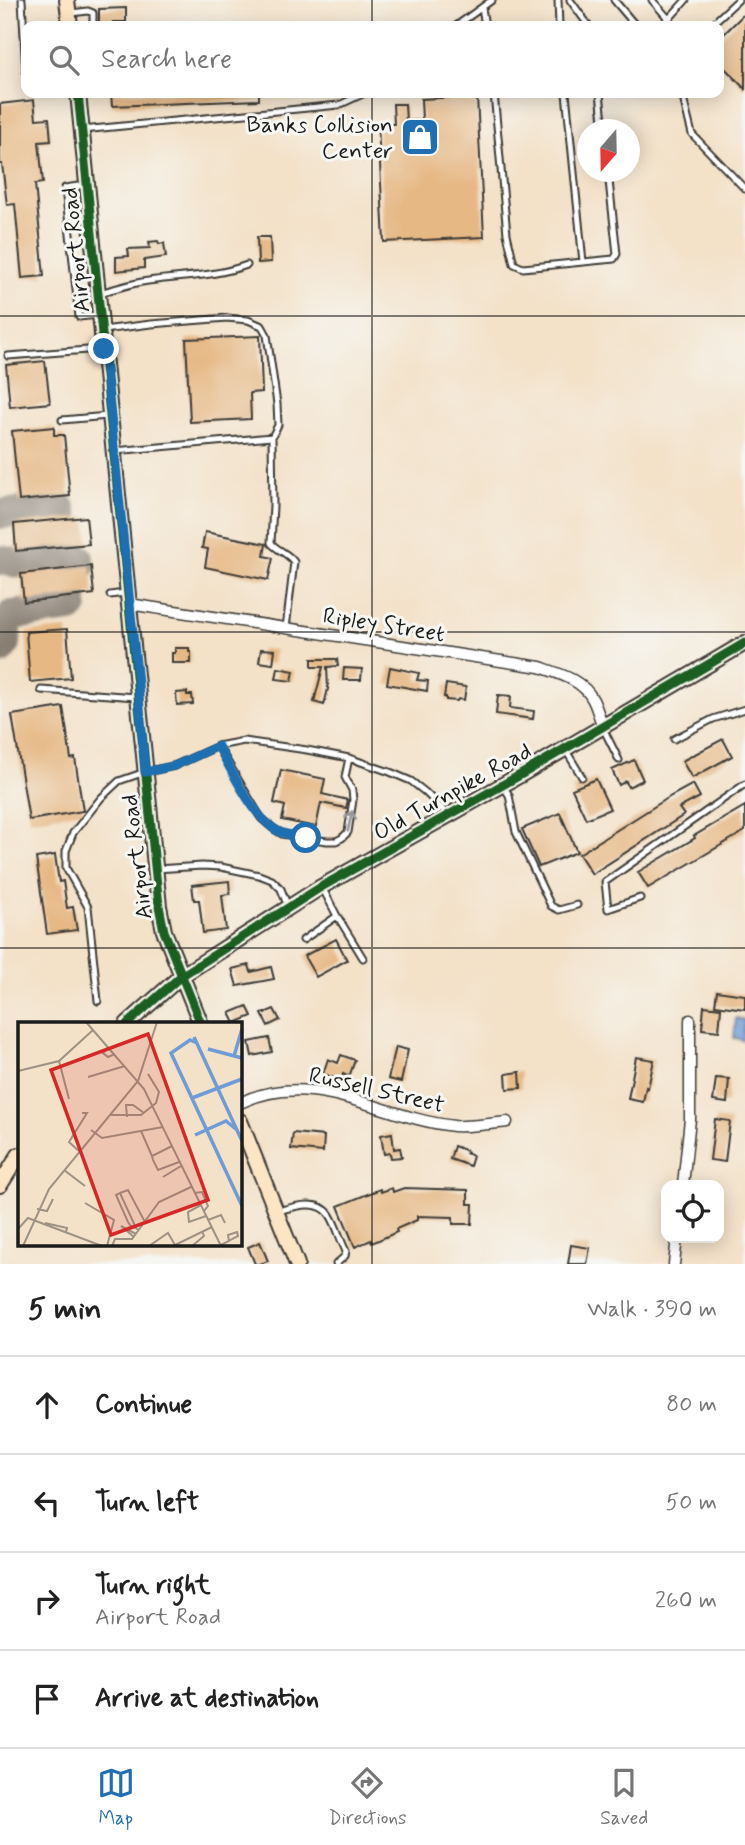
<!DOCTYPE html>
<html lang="en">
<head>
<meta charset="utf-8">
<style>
	:root { --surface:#fff; --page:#f2f2f2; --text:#222; --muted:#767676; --line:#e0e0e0; --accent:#1f6fb2 }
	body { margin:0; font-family:Mynerve,sans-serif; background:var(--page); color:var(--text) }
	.controls { position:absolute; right:21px; bottom:21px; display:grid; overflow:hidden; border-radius:14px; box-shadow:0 4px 18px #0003 }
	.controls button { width:63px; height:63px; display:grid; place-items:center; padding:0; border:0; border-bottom:2px solid var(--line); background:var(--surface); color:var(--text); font:35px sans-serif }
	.compass { position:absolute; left:577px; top:119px; width:63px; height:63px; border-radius:50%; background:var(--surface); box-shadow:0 4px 18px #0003; rotate:200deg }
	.stop { position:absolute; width:21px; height:21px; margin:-16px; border:5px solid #1f6fb2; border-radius:50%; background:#fff }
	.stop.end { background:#1f6fb2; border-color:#fff; box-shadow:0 2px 7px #0008 }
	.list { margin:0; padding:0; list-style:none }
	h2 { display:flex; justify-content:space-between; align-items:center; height:91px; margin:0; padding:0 28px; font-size:30px }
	h2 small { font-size:23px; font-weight:400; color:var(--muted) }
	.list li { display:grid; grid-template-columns:46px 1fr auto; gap:21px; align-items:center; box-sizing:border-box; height:98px; padding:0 28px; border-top:2px solid var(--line) }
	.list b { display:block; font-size:26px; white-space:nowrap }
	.list p { margin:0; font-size:23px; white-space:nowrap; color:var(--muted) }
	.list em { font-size:23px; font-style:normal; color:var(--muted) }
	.icon { flex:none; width:38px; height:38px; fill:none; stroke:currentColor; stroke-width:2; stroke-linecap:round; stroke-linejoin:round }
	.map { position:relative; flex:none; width:745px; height:1264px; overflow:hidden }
	.search { position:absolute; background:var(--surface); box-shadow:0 4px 18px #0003; left:21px; right:21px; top:21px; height:77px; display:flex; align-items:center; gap:18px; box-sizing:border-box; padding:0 24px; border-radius:14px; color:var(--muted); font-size:26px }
	.sheet { height:483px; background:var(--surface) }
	nav { display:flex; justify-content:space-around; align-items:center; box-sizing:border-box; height:98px; border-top:2px solid var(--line); background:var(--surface); font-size:19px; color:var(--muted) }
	nav a { display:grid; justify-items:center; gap:4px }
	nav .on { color:var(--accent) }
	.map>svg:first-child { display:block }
</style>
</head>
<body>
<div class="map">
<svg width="745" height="1264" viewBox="0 0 745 1264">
	<rect width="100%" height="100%" fill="#f6f6f2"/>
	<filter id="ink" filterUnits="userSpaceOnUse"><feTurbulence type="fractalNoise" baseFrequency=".0143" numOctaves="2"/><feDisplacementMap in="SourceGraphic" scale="14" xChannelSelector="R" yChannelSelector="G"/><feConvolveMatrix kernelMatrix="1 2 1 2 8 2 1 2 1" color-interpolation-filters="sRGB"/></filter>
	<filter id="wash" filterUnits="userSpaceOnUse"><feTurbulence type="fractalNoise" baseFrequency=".00686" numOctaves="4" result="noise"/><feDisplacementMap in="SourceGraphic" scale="28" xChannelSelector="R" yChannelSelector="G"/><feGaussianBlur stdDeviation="1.57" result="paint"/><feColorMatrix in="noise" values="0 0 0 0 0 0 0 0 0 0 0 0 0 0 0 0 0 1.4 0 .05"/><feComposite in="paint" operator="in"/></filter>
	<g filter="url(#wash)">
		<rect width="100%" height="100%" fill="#f3e1c8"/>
		<path fill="#6e9cd6" stroke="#455c79" stroke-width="2" d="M736,1018L745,1020L743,1040L734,1038Z"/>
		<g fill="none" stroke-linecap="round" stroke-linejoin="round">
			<path stroke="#887e72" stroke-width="30" d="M0,514L61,508L64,519
				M0,560L17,563L76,557L79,558L80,568
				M0,650L6,643L7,623L12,615L71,608L73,606L72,598"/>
		</g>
		<g id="blocks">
			<path fill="#e6b884" d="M126,8V22H113V26H99V9Z
				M745,13V89L719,62V39Z
				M111,93H259V100L112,106Z
				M477,96L484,237L384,242L378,124H394L393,104H405L406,121L422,120L421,99Z
				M34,100L36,119L49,118L51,141L39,142L43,183L35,184L44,276L22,278L15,204L7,205L2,164H0V104Z
				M257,237H270L271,262L258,263Z
				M158,241L159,244L164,243L166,257L144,260V268L116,271V257L129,256L128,249L150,248L149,242Z
				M260,336L262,392L250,393L251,419L190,422L186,339Z
				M45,361L50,403L10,407L6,365Z
				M54,427V435H64L70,496L19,501L12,431Z
				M86,517L89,544L16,551L14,524Z
				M205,532L266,544L264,556L273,558L268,580L205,567L208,549L202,548Z
				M91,566L94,594L24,602L21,574Z
				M67,629L71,678L30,682L26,632Z
				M175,648H189V652H191V663H172V653H175Z
				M261,649L275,650L273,664L259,662Z
				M312,659H337L338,666L327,667L328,689L324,705L314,702L323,667H312Z
				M390,667L419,673L417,680L428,681L427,691L387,684Z
				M278,668L294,671L292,681L276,679Z
				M344,668L362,669L361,680H343Z
				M446,684L466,687L464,700L458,699L457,701L446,700V697H444Z
				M187,692V695H192L193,704L177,705L176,693Z
				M498,695L511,696L510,708L534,711L533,719L496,714Z
				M63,707L71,759L75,758L83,811L29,820L12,715Z
				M723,739L732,756L692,778L682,761Z
				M634,760L643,780L628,787L626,781L619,785L612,770Z
				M281,770L325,779L322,794L348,800L346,808L321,803L316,827L282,820L285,806L274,803Z
				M596,779L610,809L586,819L572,789Z
				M693,784L700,797L679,808L684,815L592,874L579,854L671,796Z
				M745,806V831L648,888L638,872L695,838L694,836Z
				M560,813L577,852L539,867L522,829Z
				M55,855L59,882L63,881L67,908L73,907L77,930L47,934L36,858Z
				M229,881L230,894L222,895L226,930L203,933L199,900H194L192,885Z
				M336,939L347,960L316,977L304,956Z
				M249,965L251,972L271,967L274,979L237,986L232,969Z
				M717,991L745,995V1009L715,1005Z
				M247,1006L252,1016L235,1023L230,1013Z
				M704,1006L721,1008L719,1031L702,1029Z
				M274,1009L280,1020L268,1026L262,1014Z
				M269,1038L272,1052L252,1056L249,1042Z
				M396,1047L408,1050L401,1082L388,1079Z
				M341,1055L355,1060L349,1077L343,1074L341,1080L323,1074L328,1059L338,1063Z
				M636,1057L654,1060L648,1088L646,1087L643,1102L628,1099Z
				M520,1072L521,1088L507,1089L506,1074Z
				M716,1078L729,1079L727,1103L713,1101Z
				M715,1119L730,1121L725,1162L710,1160Z
				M293,1133L324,1136L323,1152L291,1149Z
				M392,1133L394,1149L400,1148L402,1157L391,1158L390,1153L384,1154L381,1135Z
				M454,1146L467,1151L466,1153L473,1156L470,1166L450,1159Z
				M392,1188L393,1192L404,1188L468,1190V1204H473L472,1224H453V1217L417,1216V1220L396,1229L397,1232L372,1243L371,1240L355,1247L338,1206L380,1189L381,1192Z
				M260,1242L268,1261L260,1264H255L248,1247Z
				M571,1245L590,1248L587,1264H568Z"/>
		</g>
	</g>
	<g filter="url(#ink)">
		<use href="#blocks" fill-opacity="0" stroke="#3c3a36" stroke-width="2"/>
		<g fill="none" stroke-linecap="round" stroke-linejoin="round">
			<defs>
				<path id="lane" d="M22,0L26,72
					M558,0L559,26
					M570,0L589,26
					M614,0L636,26
					M652,0L667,17L665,23L662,26
					M482,8L485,26
					M71,13L88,11L93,13V26
					M667,21L686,0
					M456,26L492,0
					M710,26L738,0
					M494,93L507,234L514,264L523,268L583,262
					M566,93L583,262L614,259L617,254L608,172
					M600,93L604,130
					M683,93V98L692,134L745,189
					M82,130L339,105L365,93
					M85,185L65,188L79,317L98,315
					M99,293C115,289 132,283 148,281C181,276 214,277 247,265
					M103,330L151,324L227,318L248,320L262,326L267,335L277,404L278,425L272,437L114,451
					M8,356L101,349
					M62,420L108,416
					M272,437L273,506L271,543C278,551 288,553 294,562L286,628
					M110,595L125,593
					M41,690L136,697
					M603,728L619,760
					M674,739L713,719L745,709
					M218,746L261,818L273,828L282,834L327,841H336L342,838L348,832L353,800L352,790L345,777L349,758
					M565,749L582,777
					M503,786L509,795L516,832L551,906L559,910L577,905
					M156,869L202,866L221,867L259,875L272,880L281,889L288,907
					M323,889L336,914L363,958
					M640,898L608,909L605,882L745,784
					M303,940L337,916
					M98,1001L88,907L66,868V851L73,833L101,798L119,781L145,772L174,766L218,746L244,741L307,750L349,758L390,772L411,781L425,792L446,813
					M278,1211C293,1207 319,1198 330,1215C337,1226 340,1240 346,1251L345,1256L336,1264"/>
				<path id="street" d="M129,604L540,667C560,674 583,680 593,700C597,708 600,719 603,728
					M240,1103C315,1067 380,1118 454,1126C471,1127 490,1124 507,1122
					M683,1185L690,1119V1020
					M674,1264L677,1238"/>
				<path id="secondary" d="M67,0L70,26
					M78,93L159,906L164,931L201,1024
					M127,1024L181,976L321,887L522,774L745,643
					M240,1121L297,1264
					M0,1185L19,1155"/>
			</defs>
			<use href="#lane" stroke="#3c3a36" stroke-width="9"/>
			<use href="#street" stroke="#3c3a36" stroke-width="13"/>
			<use href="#secondary" stroke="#3c3a36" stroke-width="18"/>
			<use href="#lane" stroke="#fff" stroke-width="5"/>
			<use href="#street" stroke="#fff" stroke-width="10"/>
			<use href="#secondary" stroke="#fce5c4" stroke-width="14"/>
			<defs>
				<path id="cycleway" d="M78,93L159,906L164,931L201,1024
					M127,1024L181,976L321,887L522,774L745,643"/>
			</defs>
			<use href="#cycleway" stroke="#f6f6f2" stroke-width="13"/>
			<use href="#cycleway" stroke="#1b5e20" stroke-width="9"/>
		</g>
		<defs><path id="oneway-shaft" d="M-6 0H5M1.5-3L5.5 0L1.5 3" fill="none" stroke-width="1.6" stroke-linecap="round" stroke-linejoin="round" transform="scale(1.75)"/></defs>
		<use stroke="#999" href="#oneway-shaft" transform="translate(350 821) rotate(-78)"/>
	</g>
	<g fill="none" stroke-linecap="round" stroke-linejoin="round" filter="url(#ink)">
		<path stroke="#1f6fb2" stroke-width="9" d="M104,349L138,683L145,772L174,766L218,746C231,770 252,814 274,829C283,835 295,836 306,838"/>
	</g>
	<path fill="none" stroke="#1c1c1c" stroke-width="2" stroke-opacity="0.55" d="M372,0V26M372,93V1264M0,316H745M0,632H745M0,948H745"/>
	<defs>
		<symbol id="shop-square" viewBox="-11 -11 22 22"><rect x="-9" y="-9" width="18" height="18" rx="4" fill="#1f6fb2" stroke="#f6f6f2"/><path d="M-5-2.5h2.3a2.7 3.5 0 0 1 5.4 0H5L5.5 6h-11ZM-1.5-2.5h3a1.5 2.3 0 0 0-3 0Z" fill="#fff"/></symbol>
	</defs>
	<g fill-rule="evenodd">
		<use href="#shop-square" x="398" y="115" width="44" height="44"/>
	</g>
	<g text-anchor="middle" stroke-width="6" stroke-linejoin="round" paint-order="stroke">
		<g font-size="23" fill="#1c1c1c" stroke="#f6f6f2" text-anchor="end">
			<text x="393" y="132">Banks Collision<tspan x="393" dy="26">Center</tspan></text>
		</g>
		<g font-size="23" fill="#1c1c1c" stroke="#f6f6f2">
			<text transform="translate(75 250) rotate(-96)" y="8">Airport Road</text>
			<text transform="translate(384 624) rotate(9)" y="8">Ripley Street</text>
			<text transform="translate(452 791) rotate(-29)" y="8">Old Turnpike Road</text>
			<text transform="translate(136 857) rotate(-97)" y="8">Airport Road</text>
			<text transform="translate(377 1089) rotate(13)" y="8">Russell Street</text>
		</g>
	</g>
	<g transform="translate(18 1022)">
		<rect width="224" height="224" fill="#f3e1c8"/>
		<path fill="none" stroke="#6e9cd6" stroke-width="3.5" d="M176,15L224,119M179,21L172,18L153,31L224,184M190,27L224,36M216,34L224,7M174,76L224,57M177,113L208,99L219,108"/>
		<path fill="none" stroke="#9d9283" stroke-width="2" d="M68,0L126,67L203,224M90,25L85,31L90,35L97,32M41,39L51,77M0,49L41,39L75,8M70,55L107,44M93,93H123L138,81L141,70L130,52M109,95L108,83H115L126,91M73,108L84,116L145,105M123,109L134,134M154,124L134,134L135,138L140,148L161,140M62,130L51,120L69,91H64M46,148L67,164M145,155L163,144M102,171L110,168L127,200M176,171L184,170L190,184L186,189M67,181L96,198L89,224M183,183L170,190L171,200L188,194M19,187L29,189L35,177M190,198L203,193L207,201M27,201L49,206L48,210M118,206L102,171L98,173L110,200L112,203L121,208M0,207L10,196L84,224M116,215L103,204L118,212M203,223L211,219L214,217L220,214L219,210L210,213L211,219M5,224L31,167L120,59L139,0M94,224L97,217H114L141,180L173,165M131,224L150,211L157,223M155,224L194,205M174,224L186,214L184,209"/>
		<path fill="#d62828" fill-opacity="0.15" stroke="#d62828" stroke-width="3.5" d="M130,12L190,178L93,213L33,48Z"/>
		<rect width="224" height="224" fill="none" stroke="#1c1c1c" stroke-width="3.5"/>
	</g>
</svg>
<div class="controls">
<button><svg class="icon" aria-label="locate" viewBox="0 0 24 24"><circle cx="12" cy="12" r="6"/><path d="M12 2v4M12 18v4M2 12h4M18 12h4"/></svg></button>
</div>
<svg class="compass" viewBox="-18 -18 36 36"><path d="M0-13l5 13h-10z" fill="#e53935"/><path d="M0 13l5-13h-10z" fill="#767676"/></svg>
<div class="stop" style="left:306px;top:838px"></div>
<div class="stop end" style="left:104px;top:349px"></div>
<div class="search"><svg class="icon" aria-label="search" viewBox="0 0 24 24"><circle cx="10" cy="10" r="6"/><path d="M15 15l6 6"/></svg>Search here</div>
</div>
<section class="sheet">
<h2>5 min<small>Walk · 390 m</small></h2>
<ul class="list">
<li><svg class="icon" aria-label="ahead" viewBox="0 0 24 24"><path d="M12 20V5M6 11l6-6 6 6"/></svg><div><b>Continue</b></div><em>80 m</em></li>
<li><svg class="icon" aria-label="left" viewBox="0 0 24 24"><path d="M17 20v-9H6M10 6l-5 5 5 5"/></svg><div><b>Turn left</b></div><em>50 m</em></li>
<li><svg class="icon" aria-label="right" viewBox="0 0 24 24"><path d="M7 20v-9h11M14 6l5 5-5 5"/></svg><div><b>Turn right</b><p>Airport Road</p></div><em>260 m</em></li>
<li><svg class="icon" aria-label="arrive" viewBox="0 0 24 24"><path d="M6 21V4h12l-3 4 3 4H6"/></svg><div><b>Arrive at destination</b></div></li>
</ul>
</section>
<nav>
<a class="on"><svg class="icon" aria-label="map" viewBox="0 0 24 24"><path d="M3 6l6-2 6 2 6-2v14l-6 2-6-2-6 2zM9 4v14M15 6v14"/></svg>Map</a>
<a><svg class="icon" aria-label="directions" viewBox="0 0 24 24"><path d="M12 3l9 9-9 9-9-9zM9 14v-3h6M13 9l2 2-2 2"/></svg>Directions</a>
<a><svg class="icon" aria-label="saved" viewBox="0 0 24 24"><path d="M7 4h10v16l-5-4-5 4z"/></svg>Saved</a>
</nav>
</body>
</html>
